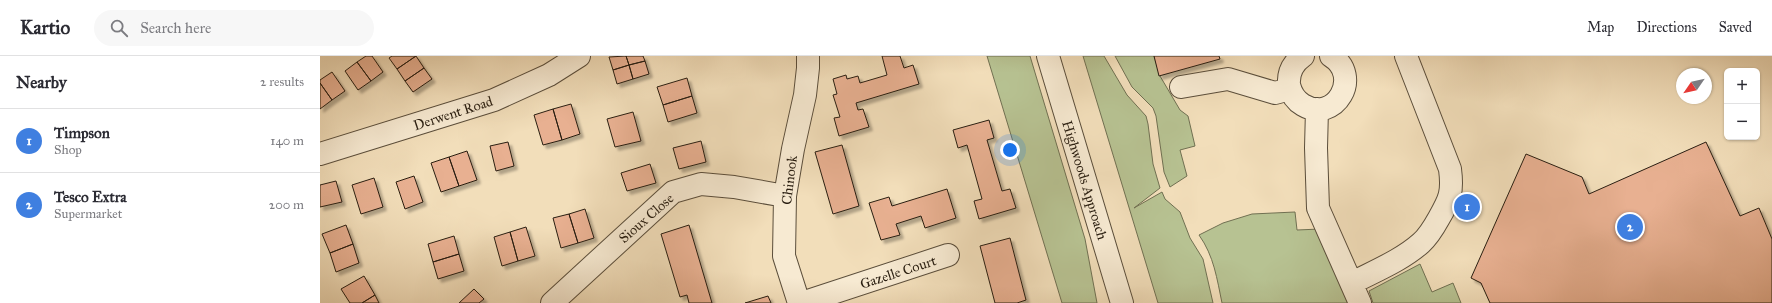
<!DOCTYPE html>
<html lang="en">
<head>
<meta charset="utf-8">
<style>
	:root { --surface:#fff; --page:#f7f7f7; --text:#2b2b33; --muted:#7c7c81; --line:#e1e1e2; --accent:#2563eb }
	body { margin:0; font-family:"IM FELL Great Primer",serif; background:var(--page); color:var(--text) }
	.controls { position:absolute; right:12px; top:12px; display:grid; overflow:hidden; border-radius:6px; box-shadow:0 1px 3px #0004 }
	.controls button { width:36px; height:36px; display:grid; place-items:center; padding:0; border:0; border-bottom:1px solid var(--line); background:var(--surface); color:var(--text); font:20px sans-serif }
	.compass { position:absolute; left:1356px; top:12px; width:36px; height:36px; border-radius:50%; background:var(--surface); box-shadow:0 1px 3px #0004; rotate:236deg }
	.you { position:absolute; left:690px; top:94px; width:14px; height:14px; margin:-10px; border:3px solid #fff; border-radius:50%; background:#1a73e8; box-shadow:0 0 0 6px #1a73e833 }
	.badge { display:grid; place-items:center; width:26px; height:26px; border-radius:50%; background:var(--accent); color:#fff; font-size:13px; font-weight:700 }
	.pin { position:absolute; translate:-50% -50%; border:2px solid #fff; box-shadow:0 1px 4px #0006 }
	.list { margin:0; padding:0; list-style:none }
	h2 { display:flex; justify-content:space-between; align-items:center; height:52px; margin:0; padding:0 16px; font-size:17px }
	h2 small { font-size:13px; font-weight:400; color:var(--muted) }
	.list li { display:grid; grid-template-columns:26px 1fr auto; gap:12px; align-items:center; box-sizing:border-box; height:64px; padding:0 16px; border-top:1px solid var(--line) }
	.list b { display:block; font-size:15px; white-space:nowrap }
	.list p { margin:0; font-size:13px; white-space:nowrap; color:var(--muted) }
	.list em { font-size:13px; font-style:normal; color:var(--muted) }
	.icon { flex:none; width:22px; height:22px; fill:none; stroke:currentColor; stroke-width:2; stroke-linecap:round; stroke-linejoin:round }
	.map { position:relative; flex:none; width:1452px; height:247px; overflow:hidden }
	header { display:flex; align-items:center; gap:24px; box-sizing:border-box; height:56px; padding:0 20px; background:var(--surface); border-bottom:1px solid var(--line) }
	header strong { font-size:19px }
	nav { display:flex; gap:22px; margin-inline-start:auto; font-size:14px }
	.search { width:280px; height:36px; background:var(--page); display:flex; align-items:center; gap:10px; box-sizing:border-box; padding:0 14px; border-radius:22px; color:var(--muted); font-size:15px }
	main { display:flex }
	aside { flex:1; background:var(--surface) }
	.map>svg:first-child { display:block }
</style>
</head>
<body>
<header>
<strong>Kartio</strong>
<div class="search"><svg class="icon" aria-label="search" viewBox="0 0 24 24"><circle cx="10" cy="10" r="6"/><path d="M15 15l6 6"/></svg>Search here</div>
<nav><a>Map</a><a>Directions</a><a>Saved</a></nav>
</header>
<main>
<aside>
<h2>Nearby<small>2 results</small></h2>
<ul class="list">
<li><span class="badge" style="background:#3f7fe0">1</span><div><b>Timpson</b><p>Shop</p></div><em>140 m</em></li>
<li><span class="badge" style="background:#3f7fe0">2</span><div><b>Tesco Extra</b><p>Supermarket</p></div><em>200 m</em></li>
</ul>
</aside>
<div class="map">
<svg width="1452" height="247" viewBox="0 0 1452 247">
	<defs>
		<filter id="shadow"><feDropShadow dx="3.5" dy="3.5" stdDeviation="1" flood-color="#0004"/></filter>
	</defs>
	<rect width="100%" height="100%" fill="#f2deba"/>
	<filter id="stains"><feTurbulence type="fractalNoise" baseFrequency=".005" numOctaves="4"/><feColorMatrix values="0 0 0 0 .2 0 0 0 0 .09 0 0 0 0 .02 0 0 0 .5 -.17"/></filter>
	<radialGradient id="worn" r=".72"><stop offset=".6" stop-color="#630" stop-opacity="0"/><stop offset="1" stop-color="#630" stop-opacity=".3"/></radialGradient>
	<path fill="#b7c292" stroke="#707052" d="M667,0H710L765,183L777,247H742Z
		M763,0H784L807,39L826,60L828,68L833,108L840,132L814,152L842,136L845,143L860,156L870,182L883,203L893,247H838Z
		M795,0H834L840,20L860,54L868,60L875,90L860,94L867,120L850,131L844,116L836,60L833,52L812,31Z
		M975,156L977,174L1000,173L1032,247H902C897,223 894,200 879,179L903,167L932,158Z
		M1100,208L1112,236L1133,227L1141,247H1053L1049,235Z"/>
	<path fill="#e8b091" stroke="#291e11" filter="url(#shadow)" d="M46,0H52L63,16L51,25L37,6Z
		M72,0H96L77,13L69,2Z
		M96,0L104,12L85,25L77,13Z
		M306,0H323L325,5L309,9Z
		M306,0L309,9L293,14L289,1Z
		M562,0H580L584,12L593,9L599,28L536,47L538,54L543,53L549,71L519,80L514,62L520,61L513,39L517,38L513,23L526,19L527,23L538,20L540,27L567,19Z
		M834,0H899L900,3L839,20Z
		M325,5L329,18L313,23L309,9Z
		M37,6L51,25L38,34L25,15Z
		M309,9L313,23L297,28L293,14Z
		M104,12L112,23L93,36L85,25Z
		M12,16L25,35L12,44L0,27V24Z
		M367,22L372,40L343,49L337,31Z
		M0,27L12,44L0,53Z
		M372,40L377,57L348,66L343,49Z
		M251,48L260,78L242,84L233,53Z
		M233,53L242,84L223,89L214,59Z
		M313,56L321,85L295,91L287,63Z
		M669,64L674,82L667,84L682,135L690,133L696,152L659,163L654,145L662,143L647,89L638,92L633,74Z
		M381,85L386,106L359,113L353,92Z
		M188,86L194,110L176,115L170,90Z
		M1386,86L1420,160L1439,152L1452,183V247H1170L1161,227L1151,222L1206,98L1262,121L1269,138Z
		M522,89L539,150L513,158L495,96Z
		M147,95L157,124L139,130L129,101Z
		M129,101L139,130L121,136L111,107Z
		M330,108L336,127L307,135L301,117Z
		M94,120L103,146L85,153L76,126Z
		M54,122L63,151L41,158L32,129Z
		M16,125L22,146L0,151V129Z
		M627,133L636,162L605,172L601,160L576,168L580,179L561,184L549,147L569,141L572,150Z
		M1143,145L1153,148L1150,158L1140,154Z
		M265,153L274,182L258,187L249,158Z
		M249,158L258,187L241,192L233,162Z
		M26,169L33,188L10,197L2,178Z
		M369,169L392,247H369L367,239L360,241L341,178Z
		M206,171L215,200L198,205L190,176Z
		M190,176L198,205L182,210L174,181Z
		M134,180L139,198L113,206L108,188Z
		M690,182L706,244L697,247H675L660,190Z
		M33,188L39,207L16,216L10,197Z
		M139,198L144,215L118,223L113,206Z
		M44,220L55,239L42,247H30L21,233Z
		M154,233L164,243L159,247H139Z
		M55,239L59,247H42Z
		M448,240L451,247H425Z"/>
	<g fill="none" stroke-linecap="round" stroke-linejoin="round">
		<defs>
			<path id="minor" d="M728,0L802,247
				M983,0C973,7 968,17 969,29C971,37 976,45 983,49C1015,68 1043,20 1011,0
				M861,31L908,23L955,37L970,33
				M997,53L996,92L998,152L1040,247
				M0,98L174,44L229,19L259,0
				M1032,227C1055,215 1082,204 1101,187C1109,180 1114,171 1119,162C1130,143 1133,136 1130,113L1086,0
				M232,247L353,136L381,128L414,131L465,140
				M479,247L464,200L465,140L473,93L485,39L488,12V0
				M482,247L628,199"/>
		</defs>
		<use href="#minor" stroke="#5b4e3b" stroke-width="24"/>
		<use href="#minor" stroke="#f7ead2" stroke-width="22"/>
	</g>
	<g text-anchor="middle" stroke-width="4" stroke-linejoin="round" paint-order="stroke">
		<g font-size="14" fill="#291e11" stroke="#f7ead2">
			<text transform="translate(133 57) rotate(-18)" y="5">Derwent Road</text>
			<text transform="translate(469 124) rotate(-83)" y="5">Chinook</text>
			<text transform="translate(765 124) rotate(73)" y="5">Highwoods Approach</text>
			<text transform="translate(326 162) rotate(-41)" y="5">Sioux Close</text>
			<text transform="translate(578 216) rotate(-18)" y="5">Gazelle Court</text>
		</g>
	</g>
	<rect width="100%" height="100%" filter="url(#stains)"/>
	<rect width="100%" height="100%" fill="url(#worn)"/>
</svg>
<div class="controls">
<button>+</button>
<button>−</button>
</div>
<svg class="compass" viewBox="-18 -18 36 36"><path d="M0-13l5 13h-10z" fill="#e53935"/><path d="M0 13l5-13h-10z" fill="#7c7c81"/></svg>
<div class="you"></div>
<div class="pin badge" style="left:1147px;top:151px;background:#3f7fe0">1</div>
<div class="pin badge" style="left:1310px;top:171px;background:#3f7fe0">2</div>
</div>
</main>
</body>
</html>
